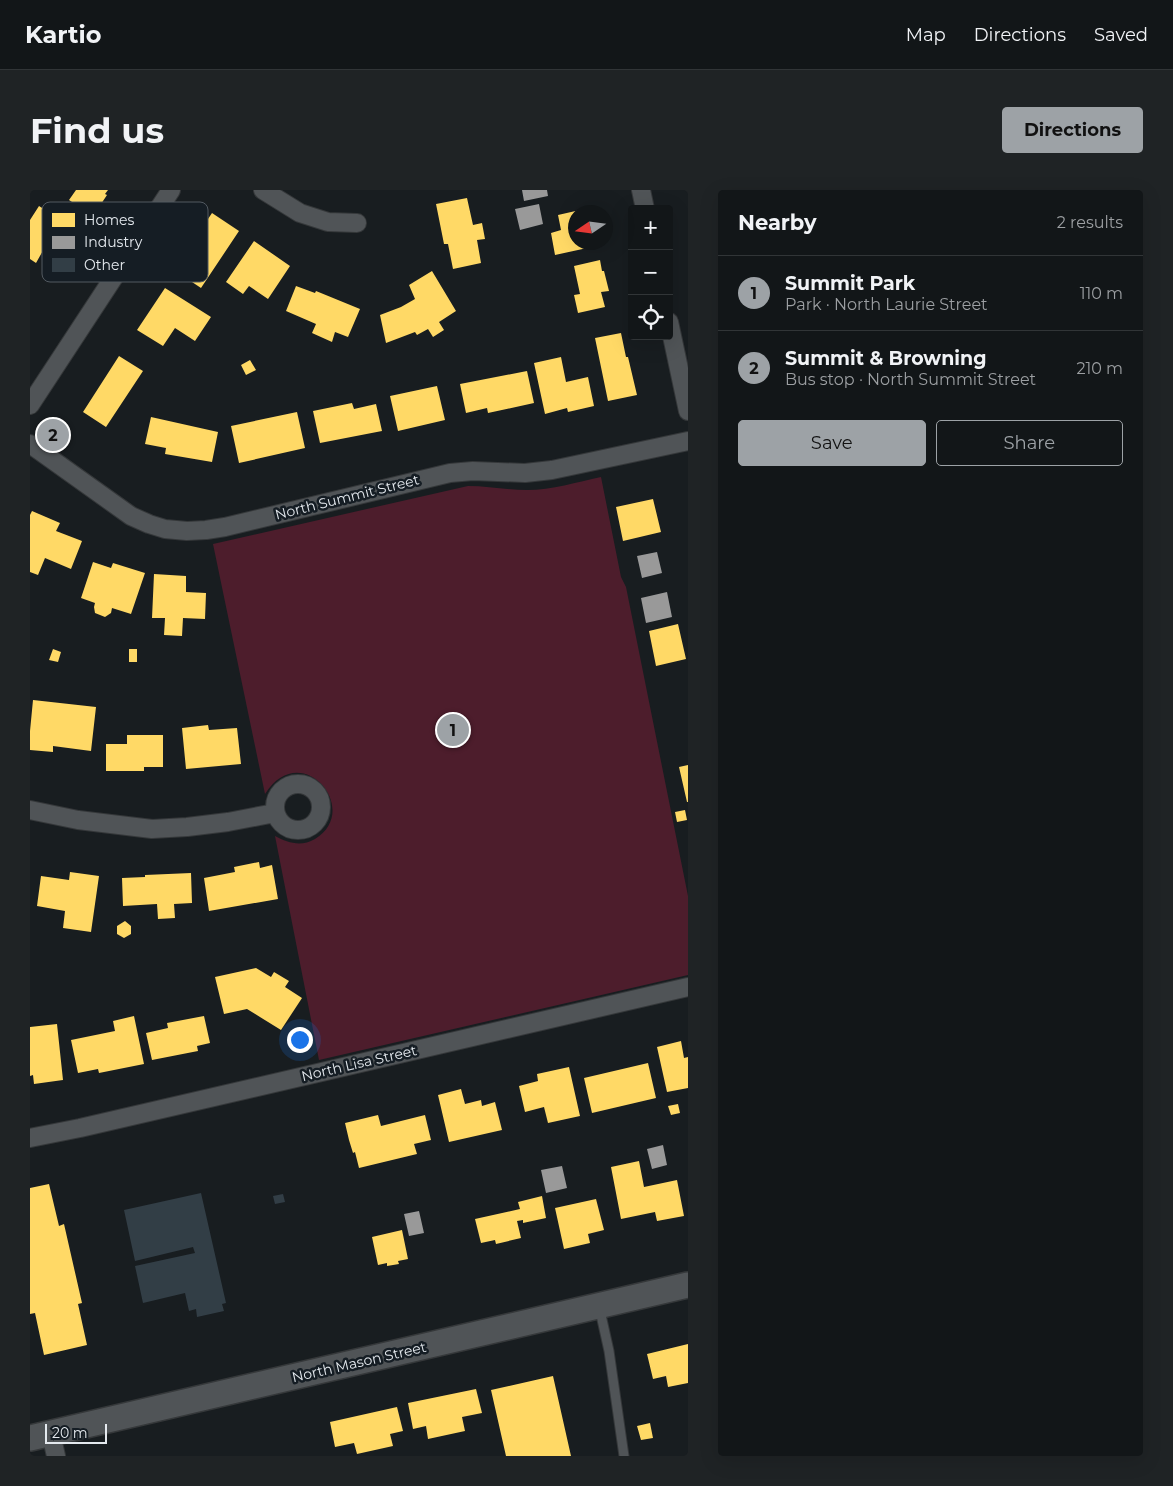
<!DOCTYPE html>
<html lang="en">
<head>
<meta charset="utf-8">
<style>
	:root { --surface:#121618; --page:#1f2325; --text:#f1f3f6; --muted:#9c9fa2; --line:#313537; --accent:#9da2a6 }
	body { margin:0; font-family:Montserrat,sans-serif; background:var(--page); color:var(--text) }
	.controls { position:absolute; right:15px; top:15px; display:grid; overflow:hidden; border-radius:5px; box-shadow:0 5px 20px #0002 }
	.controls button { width:45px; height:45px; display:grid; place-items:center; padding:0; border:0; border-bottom:1px solid var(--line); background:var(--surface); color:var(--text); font:25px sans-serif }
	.compass { position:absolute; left:538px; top:15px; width:45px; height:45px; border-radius:50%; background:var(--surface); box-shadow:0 5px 20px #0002; rotate:257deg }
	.scale { position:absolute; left:15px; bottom:12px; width:62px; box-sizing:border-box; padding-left:5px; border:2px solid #e4e9ee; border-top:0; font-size:14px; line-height:18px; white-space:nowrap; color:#e4e9ee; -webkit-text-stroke:4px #151d24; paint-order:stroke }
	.you { position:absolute; left:269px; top:849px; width:18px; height:18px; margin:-12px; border:4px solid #fff; border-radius:50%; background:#1a73e8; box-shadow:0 0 0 8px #1a73e833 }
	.badge { display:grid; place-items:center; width:32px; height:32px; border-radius:50%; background:var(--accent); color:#111; font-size:16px; font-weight:700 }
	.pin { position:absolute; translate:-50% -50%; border:2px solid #fff; box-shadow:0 1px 5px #0006 }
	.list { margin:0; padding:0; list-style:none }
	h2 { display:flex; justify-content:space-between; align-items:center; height:65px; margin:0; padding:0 20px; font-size:21px }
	h2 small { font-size:16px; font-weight:400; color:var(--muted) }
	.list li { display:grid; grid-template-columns:32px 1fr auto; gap:15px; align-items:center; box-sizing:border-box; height:75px; padding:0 20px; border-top:1px solid var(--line) }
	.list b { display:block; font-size:19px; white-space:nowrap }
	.list p { margin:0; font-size:16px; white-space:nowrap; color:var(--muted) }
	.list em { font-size:16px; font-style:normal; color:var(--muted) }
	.actions { display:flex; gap:10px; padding:15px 20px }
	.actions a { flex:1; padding:11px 0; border:1px solid var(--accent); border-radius:5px; text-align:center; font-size:18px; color:var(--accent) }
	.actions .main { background:var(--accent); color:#111 }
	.icon { flex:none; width:28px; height:28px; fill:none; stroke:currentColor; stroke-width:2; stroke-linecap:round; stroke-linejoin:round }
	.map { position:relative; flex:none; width:658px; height:1266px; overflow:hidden; border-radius:5px }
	header { display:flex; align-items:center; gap:30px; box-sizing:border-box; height:70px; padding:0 25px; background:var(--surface); border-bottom:1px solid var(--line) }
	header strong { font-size:24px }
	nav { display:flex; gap:28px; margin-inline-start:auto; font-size:18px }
	.intro { display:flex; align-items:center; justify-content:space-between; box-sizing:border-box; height:120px; padding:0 30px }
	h1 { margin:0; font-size:35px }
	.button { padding:12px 22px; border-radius:5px; background:var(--accent); color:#111; font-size:18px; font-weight:700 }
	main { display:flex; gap:30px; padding:0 30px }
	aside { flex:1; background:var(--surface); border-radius:5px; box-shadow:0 5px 20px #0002 }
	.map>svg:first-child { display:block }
</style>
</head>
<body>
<header>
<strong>Kartio</strong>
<nav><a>Map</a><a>Directions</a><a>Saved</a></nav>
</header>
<div class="intro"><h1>Find us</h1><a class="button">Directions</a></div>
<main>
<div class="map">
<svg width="658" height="1266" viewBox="0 0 658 1266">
	<rect width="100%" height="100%" fill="#181d20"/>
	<path fill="#4d1d2c" d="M571,287L591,387L596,397L658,706V785L289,870L245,646C258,653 271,657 285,649C333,620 271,547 235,604L183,354L438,296C458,296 478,300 497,300C522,300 547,292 571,287Z"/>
	<path fill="#ffd966" d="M46,0H78L75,4L77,5L63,26L39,10Z
		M437,8L443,35L452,33L455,49L447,50L451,73L423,79L418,54H414L406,14Z
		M9,16L50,42L34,68L15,57L6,73L0,69V30Z
		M563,17L564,22H546V52H571V55L525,65L521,43L531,40L528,25Z
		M182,23L209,41L171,98L144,80Z
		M224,51L260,76L238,109L219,96L213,104L196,92Z
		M570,70L572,81H574L579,101L571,102L575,117L548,123L544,105L550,104L544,76Z
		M402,81L426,121L409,132L414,140L403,147L398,139L387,145L385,142L356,153L350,125L371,117L385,109L379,95Z
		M266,96L285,103L286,101L330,119L318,147L305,142L302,152L282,143L286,134L256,121Z
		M135,98L181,127L165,151L145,138L133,156L107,140Z
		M591,143L596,167H598L607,205L578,211L565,148Z
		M89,166L113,181L76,237L53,222Z
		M531,167L536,192L558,187L564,216L538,222L537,218L515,224L504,173Z
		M220,170L226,180L216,185L211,175Z
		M497,181L504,213L458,223L457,218L436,223L430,194Z
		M407,196L415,230L368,241L360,206Z
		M322,213L324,219L346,214L352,241L290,253L283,221Z
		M267,222L275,258L209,273L201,236Z
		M121,227L188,242L182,272L135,264L136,258L115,254Z
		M623,309L631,342L593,351L586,317Z
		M2,321L30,333L26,341L52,351L41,379L15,368L8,385L0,382V325Z
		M63,372L81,378L83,373L115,383L101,424L82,418L81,423L75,427L65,423L64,417L65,413L51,408Z
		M124,384L156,386V402L176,403L175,429L153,428L152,446L134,445L135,428H122Z
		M648,434L656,469L626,476L619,441Z
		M23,459L31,462L28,472L19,470Z
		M99,459H107V472H99Z
		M3,510L66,517L61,561L23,556V562L0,560V541Z
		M178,535L179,540L207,538L211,574L156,579L152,538Z
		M97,545H133V577H114V581H76V554H97Z
		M658,575V612H657L649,577Z
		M655,620L657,630L647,632L645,622Z
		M229,672L230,678L242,675L248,709L179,721L174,688L205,682L204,677Z
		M40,682L69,686L61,742L33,738L35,721L7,716L11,686L39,690Z
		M161,683L162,713L144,714L145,728L128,729L127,714L93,716L92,688L115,687V685Z
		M95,731L101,736V744L94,748L87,744V736Z
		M226,778L241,787L244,782L259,791L255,797L272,808L251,840L217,819L194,824L185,787Z
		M104,826L114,874L69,883L68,879L48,883L41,850L85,841L83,831Z
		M174,826L180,853L167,856L168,861L122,870L116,843L138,838L137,833Z
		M27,834L33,890L4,894L3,885L0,886V837Z
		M651,851L654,868L658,867V898L637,902L627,857Z
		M618,873L626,908L562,923L554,888Z
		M539,877L550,926L518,933L514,917L495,922L489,896L508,891L507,884Z
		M431,899L435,914L451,910L452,916L465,912L472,940L419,952L408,905Z
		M648,914L650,923L641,925L638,916Z
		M348,925L351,936L395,925L401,950L384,954L387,964L329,978L325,962L323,963L319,950L315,933Z
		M609,971L614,997L647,990L654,1026L627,1031L625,1022L591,1029L581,977Z
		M19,994L29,1036L34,1034L52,1113L48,1114L57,1155L14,1165L5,1123L0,1124V998Z
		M512,1006L516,1028L493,1033V1030L487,1031L491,1048L466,1054L465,1050L451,1053L445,1029L490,1019L488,1012Z
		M566,1009L574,1040L558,1044L560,1053L534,1059L525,1018Z
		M372,1040L378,1069L368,1071L369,1074L357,1076V1073L348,1075L342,1047Z
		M658,1154V1193L638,1197L636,1186L623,1189L617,1164Z
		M523,1186L541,1266H476L461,1200Z
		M446,1199L452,1223L432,1227L435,1241L398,1249L396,1236L383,1239L378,1213Z
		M367,1217L373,1241L360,1244L363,1256L327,1264L324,1253L305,1257L300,1232Z
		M620,1233L623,1248L611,1250L607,1236Z"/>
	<path fill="#999" d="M492,0H517L518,6L494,11Z
		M509,14L513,34L490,40L485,19Z
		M627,362L632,383L612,388L607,366Z
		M637,402L642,427L616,433L611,408Z
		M633,955L637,975L622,979L617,959Z
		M532,976L537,998L516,1003L511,980Z
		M389,1021L394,1043L379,1046L374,1024Z"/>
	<path fill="#323e46" d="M171,1003L196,1113L192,1114L194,1121L167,1127L166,1119L159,1121L155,1103L113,1113L105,1076L165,1063L163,1057L105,1071L94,1020Z
		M253,1004L255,1012L245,1014L243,1006Z"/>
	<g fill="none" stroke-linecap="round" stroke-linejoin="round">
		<defs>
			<path id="lane" d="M569,1116L579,1161L594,1266"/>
			<path id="street" d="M233,0L270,23L298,32L327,33
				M611,0L615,19
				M639,132L658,221
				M0,215L141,0
				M0,254L101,326L119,334L135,339L157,341L176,340L195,337L420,283L443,281L495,283L522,280L658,251
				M245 617a23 23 0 1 1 46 0a23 23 0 1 1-46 0Z
				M0,620L48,630L122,639L157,637L198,632L245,623
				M0,948L50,938L658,797
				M21,1244L26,1266"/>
			<path id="secondary" d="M0,1248L658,1095"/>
		</defs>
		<use href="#lane" stroke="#35383a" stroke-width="11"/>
		<use href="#street" stroke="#35383a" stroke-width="20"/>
		<use href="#secondary" stroke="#35383a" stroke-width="28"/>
		<use href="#lane" stroke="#505457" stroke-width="9"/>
		<use href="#street" stroke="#505457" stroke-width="18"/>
		<use href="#secondary" stroke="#505457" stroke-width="25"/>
	</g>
	<g text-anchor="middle" stroke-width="5" stroke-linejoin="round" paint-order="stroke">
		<g font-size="14" fill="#e4e9ee" stroke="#151d24">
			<text transform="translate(317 307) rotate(-14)" y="5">North Summit Street</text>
			<text transform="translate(329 873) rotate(-13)" y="5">North Lisa Street</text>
			<text transform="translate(329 1172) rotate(-13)" y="5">North Mason Street</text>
		</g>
	</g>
	<rect x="12" y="12" width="166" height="80" rx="8" fill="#151d24" stroke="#535a61" stroke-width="1"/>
	<rect x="22" y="23" width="23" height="14" fill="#ffd966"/>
	<rect x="22" y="46" width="23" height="13" fill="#999"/>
	<rect x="22" y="68" width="23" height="14" fill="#323e46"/>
	<g font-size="14" fill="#e4e9ee">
		<text x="54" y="35">Homes</text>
		<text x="54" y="57">Industry</text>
		<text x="54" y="80">Other</text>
	</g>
</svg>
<div class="controls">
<button>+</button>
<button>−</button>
<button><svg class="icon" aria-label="locate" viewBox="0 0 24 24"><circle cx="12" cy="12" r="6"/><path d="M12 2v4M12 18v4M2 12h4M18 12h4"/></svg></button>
</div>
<svg class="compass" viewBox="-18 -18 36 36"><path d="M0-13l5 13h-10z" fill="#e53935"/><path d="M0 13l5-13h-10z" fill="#9c9fa2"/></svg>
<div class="scale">20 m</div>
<div class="you"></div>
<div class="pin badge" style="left:423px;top:540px">1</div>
<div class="pin badge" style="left:23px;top:245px">2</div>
</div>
<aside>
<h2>Nearby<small>2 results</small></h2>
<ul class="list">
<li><span class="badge">1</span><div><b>Summit Park</b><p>Park · North Laurie Street</p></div><em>110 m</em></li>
<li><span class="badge">2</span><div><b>Summit &amp; Browning</b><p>Bus stop · North Summit Street</p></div><em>210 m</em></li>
</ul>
<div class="actions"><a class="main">Save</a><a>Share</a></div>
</aside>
</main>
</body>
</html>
